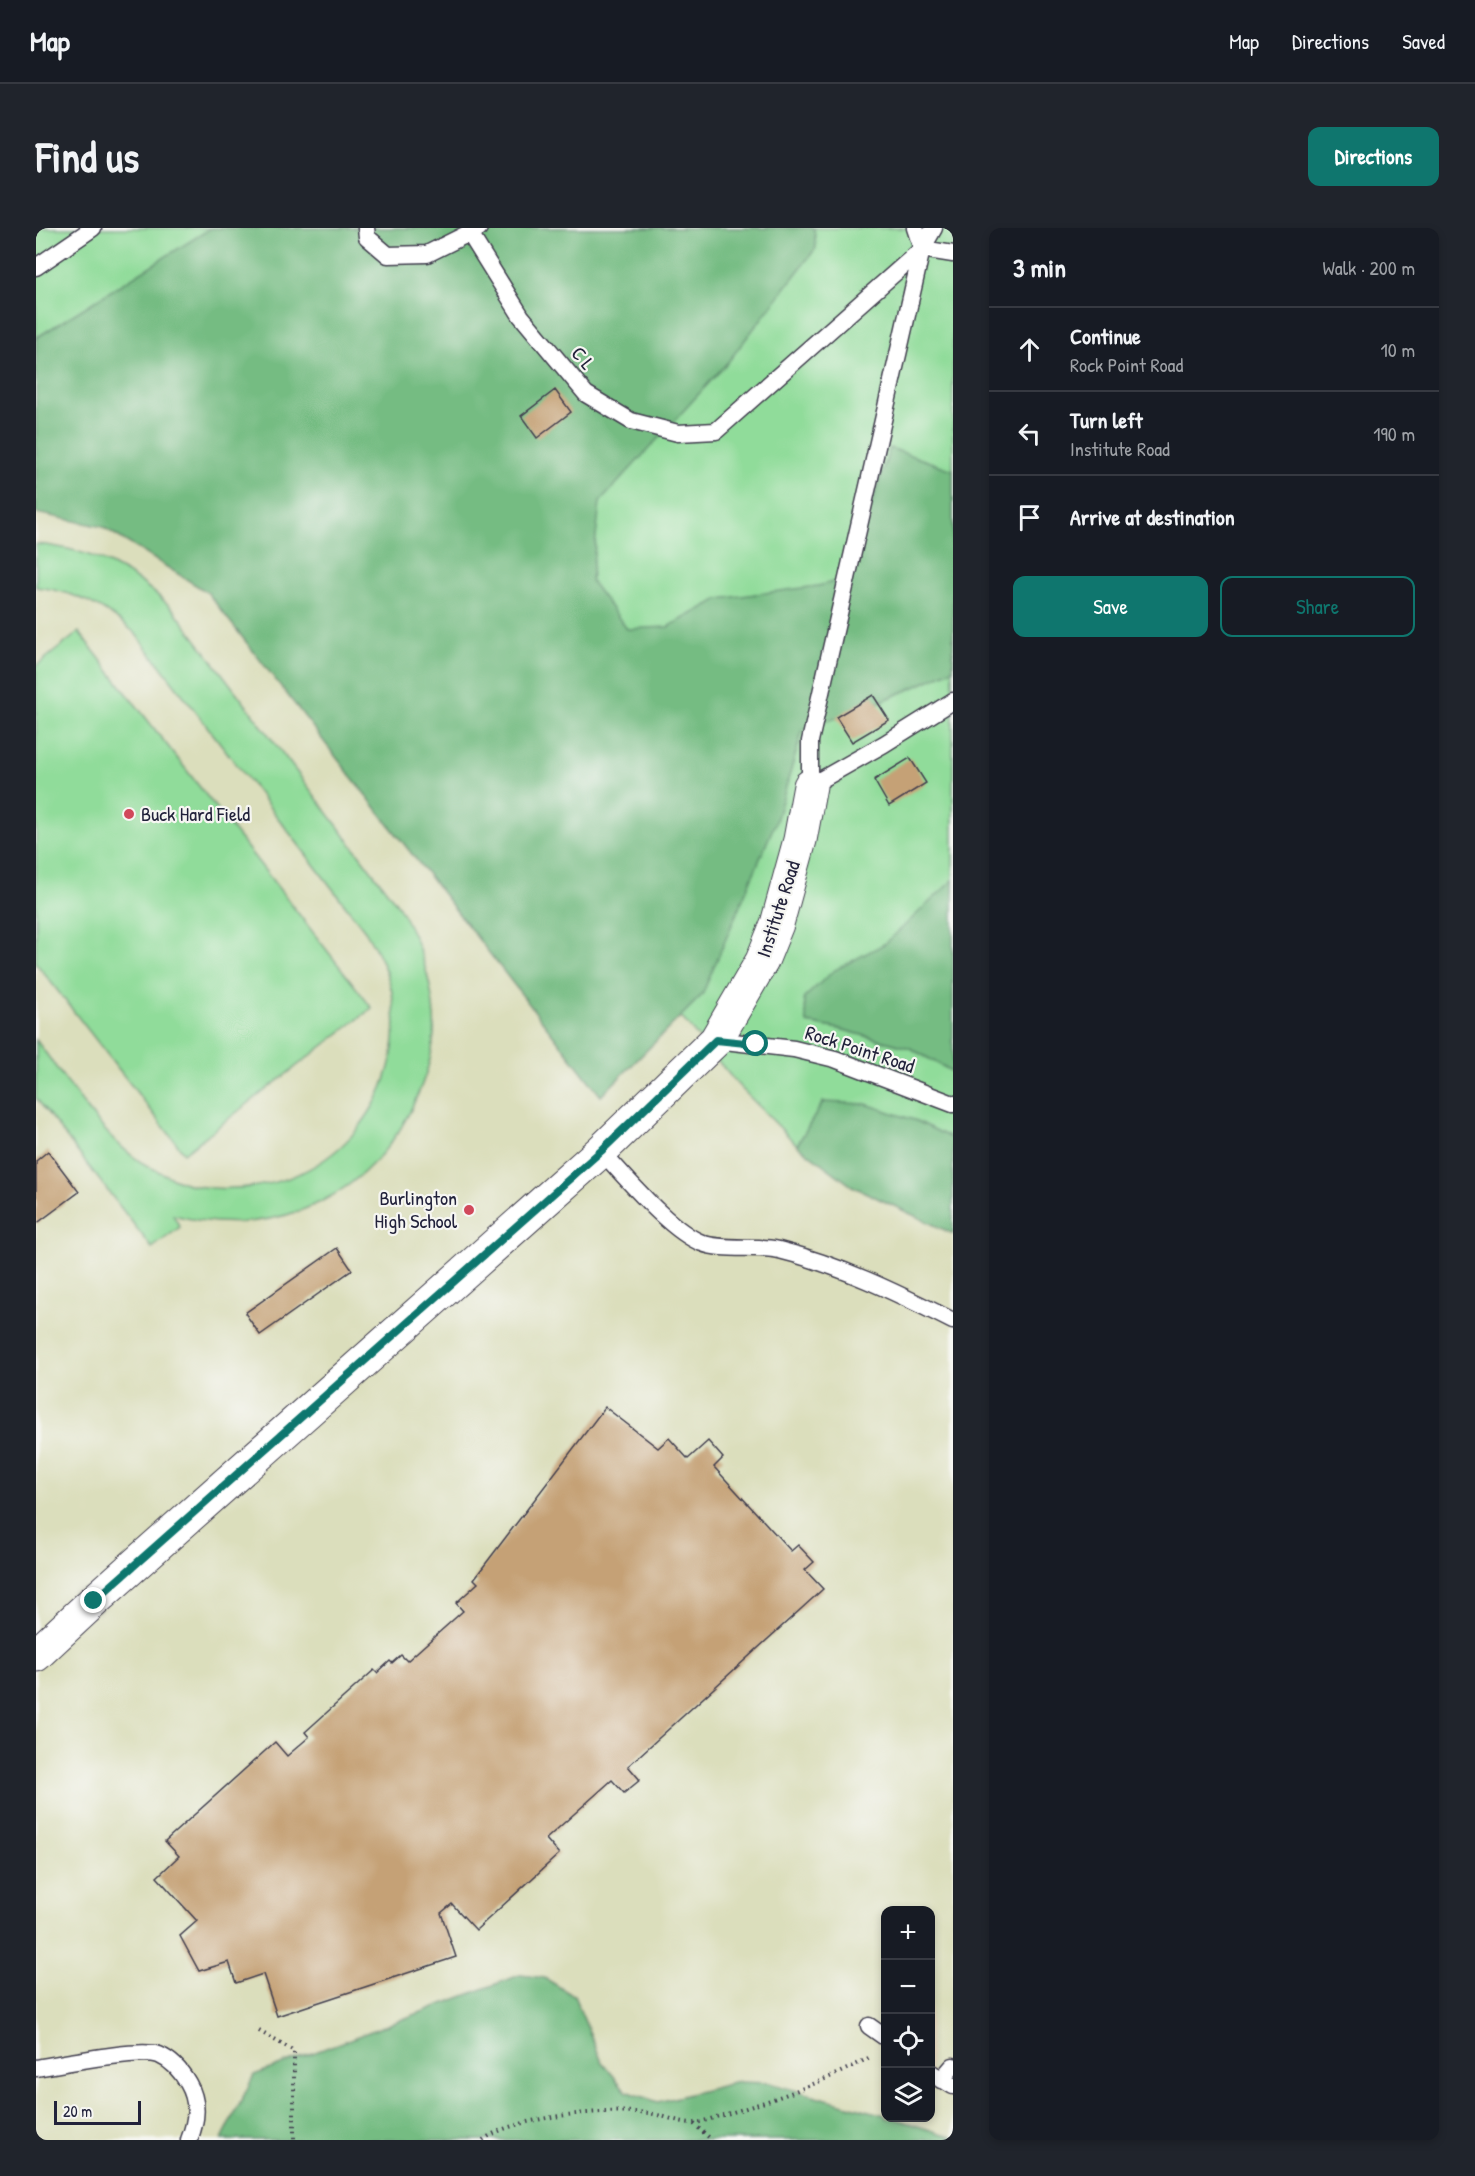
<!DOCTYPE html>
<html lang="en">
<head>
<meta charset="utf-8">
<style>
	:root { --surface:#171b24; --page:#20242c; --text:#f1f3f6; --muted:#9ea1a6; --line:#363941; --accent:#0f766e }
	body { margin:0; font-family:"Patrick Hand",sans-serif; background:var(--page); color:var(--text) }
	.controls { position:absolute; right:18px; bottom:18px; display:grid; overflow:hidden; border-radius:12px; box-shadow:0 3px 9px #0003 }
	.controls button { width:54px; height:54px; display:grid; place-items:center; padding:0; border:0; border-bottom:2px solid var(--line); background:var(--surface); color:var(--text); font:30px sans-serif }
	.scale { position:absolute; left:18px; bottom:15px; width:87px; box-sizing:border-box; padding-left:6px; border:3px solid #22223b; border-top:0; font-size:16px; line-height:21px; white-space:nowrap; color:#22223b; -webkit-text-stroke:4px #f6f6f2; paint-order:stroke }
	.stop { position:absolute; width:18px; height:18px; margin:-14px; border:4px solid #0f766e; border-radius:50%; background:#fff }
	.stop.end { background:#0f766e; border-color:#fff; box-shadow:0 2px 6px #0008 }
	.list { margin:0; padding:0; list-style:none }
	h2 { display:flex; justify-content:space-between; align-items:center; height:78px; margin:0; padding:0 24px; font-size:26px }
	h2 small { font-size:20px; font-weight:400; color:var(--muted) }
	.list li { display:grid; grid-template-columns:39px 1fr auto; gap:18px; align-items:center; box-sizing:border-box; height:84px; padding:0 24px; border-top:2px solid var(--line) }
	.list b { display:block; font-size:22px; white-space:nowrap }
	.list p { margin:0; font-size:20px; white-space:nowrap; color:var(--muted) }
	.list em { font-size:20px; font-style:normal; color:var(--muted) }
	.actions { display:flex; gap:12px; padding:18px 24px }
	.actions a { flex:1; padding:14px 0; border:2px solid var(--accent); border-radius:12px; text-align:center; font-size:21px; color:var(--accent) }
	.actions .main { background:var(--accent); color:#fff }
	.icon { flex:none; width:33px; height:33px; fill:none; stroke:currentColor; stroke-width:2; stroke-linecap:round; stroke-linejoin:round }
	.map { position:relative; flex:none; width:917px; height:1912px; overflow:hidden; border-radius:12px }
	header { display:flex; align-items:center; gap:36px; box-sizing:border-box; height:84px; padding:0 30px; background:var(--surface); border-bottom:2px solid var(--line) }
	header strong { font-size:28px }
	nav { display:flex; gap:33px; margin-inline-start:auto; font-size:21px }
	.intro { display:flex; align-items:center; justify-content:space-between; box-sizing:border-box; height:144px; padding:0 36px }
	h1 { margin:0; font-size:42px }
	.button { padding:15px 27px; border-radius:12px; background:var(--accent); color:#fff; font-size:21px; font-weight:700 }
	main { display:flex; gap:36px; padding:0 36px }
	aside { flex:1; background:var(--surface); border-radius:12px; box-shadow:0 3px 9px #0003 }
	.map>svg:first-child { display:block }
</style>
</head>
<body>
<header>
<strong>Map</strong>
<nav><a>Map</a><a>Directions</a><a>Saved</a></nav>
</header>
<div class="intro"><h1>Find us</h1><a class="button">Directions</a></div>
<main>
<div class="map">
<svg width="917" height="1912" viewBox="0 0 917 1912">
	<rect width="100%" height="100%" fill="#f6f6f2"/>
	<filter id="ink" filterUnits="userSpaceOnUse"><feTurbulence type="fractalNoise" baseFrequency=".0167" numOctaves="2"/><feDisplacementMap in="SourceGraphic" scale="12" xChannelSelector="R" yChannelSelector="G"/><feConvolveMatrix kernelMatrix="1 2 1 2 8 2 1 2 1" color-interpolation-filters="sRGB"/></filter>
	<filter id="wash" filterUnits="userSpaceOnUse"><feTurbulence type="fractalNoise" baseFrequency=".008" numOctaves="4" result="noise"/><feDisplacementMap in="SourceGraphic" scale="24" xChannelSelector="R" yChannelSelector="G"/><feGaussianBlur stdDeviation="1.35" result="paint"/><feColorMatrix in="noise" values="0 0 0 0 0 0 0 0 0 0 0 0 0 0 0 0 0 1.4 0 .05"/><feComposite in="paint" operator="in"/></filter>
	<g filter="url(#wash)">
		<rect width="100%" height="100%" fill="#f2dbbc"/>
		<path fill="#dbdebc" d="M50,79L702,857L761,917L816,958L917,1006V1909L857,1890H894V1682H850L849,1887L733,1855L701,1854L622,1874L590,1863L566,1834L538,1768L218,1847L186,1912H0V110Z"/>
		<path fill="#90dc9a" stroke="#597f6a" stroke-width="1.5" d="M0,0H917V665L773,795L804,801L874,820L917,844V911L881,893L788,874L761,917L702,857L51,79L0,110Z
			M0,316C56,321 98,343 138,382L363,679C382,712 395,748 398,787C400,814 393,841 382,866C341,967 242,1014 137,987L144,999L116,1020L0,870V812C29,850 69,914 110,937C125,945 140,953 156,957C169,960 184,961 197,960C298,959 371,871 357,771C354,747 342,725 330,704L99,405C70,380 39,363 0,359Z
			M43,404L336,780L148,925L0,735V438Z"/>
		<path fill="#74bc82" stroke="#4b6f5e" stroke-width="1.5" d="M175,0H778L780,20L692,134L564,274L555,353L591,401L632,399L683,371L782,358L812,350L854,220L917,242V441C869,465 819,485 767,501L740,593L666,767L565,868L171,364L67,299L0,285V110Z
			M917,652V844L874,820L804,801L771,795L768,770L797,743L850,715Z
			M787,874L830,876L881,893L917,911V1006L816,958L761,917Z
			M484,1747L509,1750L538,1768L566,1834L590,1863L622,1874L701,1854L733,1855L845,1886L849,1887L850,1890H857L917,1909V1912H186L218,1847Z"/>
		<g id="blocks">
			<path fill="#c5a176" d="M519,162L535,184L501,210L485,188Z
				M837,467L853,492L816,514L800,489Z
				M874,530L890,555L853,578L838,552Z
				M12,923L43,964L0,996V933Z
				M301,1020L316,1042L224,1107L209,1085Z
				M569,1179L622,1220L633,1210L652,1231L672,1213L687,1230L678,1239L755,1323L762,1317L778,1334L769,1342L787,1361L592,1538L604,1552L588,1565L576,1552L510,1611L523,1626L440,1702L416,1676L405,1685L420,1729L241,1788L227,1746L200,1755L193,1734L163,1743L144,1708L161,1693L121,1649L143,1628L129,1613L239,1514L251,1528L273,1509L269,1504L338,1442L341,1445L354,1433L356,1435L365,1427L371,1433L427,1383L420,1375L442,1355L438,1351Z"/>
		</g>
	</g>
	<g filter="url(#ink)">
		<use href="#blocks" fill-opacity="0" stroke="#413e4e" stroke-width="1.5"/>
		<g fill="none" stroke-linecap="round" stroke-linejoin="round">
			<defs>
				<path id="lane" d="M330,0L331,9L352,27L391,26L443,0
					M879,0L886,21
					M434,6L485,88L550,166L595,193L642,205L680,203L886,21
					M886,21L917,26
					M0,39L57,0
					M774,558V513L886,21L898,0
					M774,558L848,516L917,473
					M680,812L758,821L799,831L917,876
					M565,923C590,949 634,1003 666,1015C685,1023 721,1017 743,1022C804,1037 861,1065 917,1093
					M833,1798L850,1810
					M0,1840C25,1836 103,1820 123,1827C137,1833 145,1843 152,1855C163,1874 161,1892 153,1912
					M894,1844L917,1858
					M905,1852L917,1838"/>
				<path id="street" d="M0,1427L58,1373L565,923L680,812L726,733L741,696L764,612L774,558"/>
			</defs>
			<use href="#lane" stroke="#413e4e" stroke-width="19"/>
			<use href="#street" stroke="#413e4e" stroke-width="35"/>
			<path stroke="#413e4e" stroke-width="4" stroke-dasharray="1.5 4.5" stroke-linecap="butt" d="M223,1803L258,1823V1912
				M658,1896L676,1912
				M447,1912C478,1888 572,1880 612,1885C626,1887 641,1894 656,1895C666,1895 678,1889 687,1887C738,1872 789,1854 836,1828"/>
			<use href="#lane" stroke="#fff" stroke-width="16"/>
			<use href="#street" stroke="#fff" stroke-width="33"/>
		</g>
	</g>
	<g fill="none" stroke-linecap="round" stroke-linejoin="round" filter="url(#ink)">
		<path stroke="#0f766e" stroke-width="8" d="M58,1373L565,923L680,812L720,816"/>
	</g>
	<g fill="#d1495b" stroke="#f6f6f2" stroke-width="2">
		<circle cx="93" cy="586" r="6"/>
		<circle cx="433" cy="982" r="6"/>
	</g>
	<g text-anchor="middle" stroke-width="4.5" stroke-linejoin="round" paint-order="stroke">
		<g font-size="20" fill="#22223b" stroke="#f6f6f2">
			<text transform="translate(547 130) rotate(50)" y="7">C L</text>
			<text transform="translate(742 681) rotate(-72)" y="7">Institute Road</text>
			<text transform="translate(824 821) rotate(18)" y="7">Rock Point Road</text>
		</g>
		<g font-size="20" fill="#22223b" stroke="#f6f6f2" text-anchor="start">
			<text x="105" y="593">Buck Hard Field</text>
			<text x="421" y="977" text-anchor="end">Burlington<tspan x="421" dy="23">High School</tspan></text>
		</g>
	</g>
</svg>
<div class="controls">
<button>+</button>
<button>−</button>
<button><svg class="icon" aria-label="locate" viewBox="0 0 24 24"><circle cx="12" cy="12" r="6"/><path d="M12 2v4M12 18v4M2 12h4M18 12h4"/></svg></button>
<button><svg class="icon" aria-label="layers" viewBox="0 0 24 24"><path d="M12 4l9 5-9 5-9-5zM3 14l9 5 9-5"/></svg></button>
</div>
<div class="scale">20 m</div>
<div class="stop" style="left:720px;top:816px"></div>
<div class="stop end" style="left:58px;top:1373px"></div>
</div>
<aside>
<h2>3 min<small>Walk · 200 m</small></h2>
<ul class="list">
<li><svg class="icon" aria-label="ahead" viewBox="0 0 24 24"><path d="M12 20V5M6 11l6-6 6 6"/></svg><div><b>Continue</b><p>Rock Point Road</p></div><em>10 m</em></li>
<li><svg class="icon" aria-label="left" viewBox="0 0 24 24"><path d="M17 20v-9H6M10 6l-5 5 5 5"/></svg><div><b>Turn left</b><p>Institute Road</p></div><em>190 m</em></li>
<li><svg class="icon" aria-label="arrive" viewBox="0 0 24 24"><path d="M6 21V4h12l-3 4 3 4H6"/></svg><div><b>Arrive at destination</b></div></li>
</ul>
<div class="actions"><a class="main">Save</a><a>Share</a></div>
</aside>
</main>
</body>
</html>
